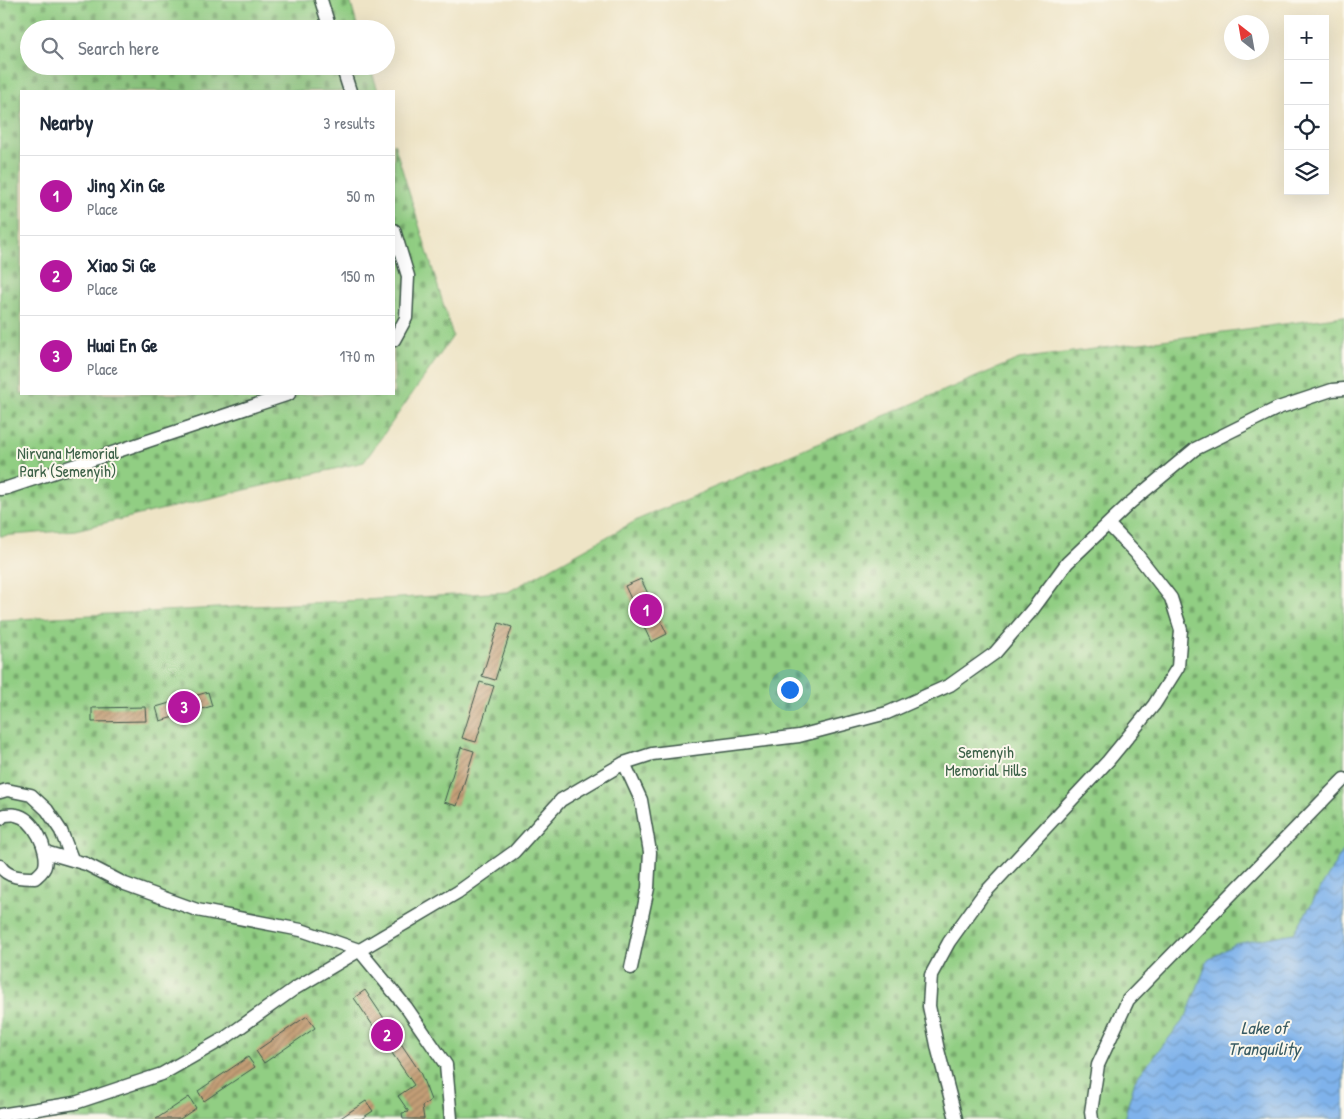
<!DOCTYPE html>
<html lang="en">
<head>
<meta charset="utf-8">
<style>
	:root { --surface:#fff; --page:#f6f6f7; --text:#1f2937; --muted:#747a83; --line:#e0e1e3; --accent:#b5179e }
	body { margin:0; font-family:"Patrick Hand",sans-serif; background:var(--page); color:var(--text) }
	.controls { position:absolute; right:15px; top:15px; display:grid; overflow:hidden; border-radius:0px; box-shadow:0 5px 20px #0002 }
	.controls button { width:45px; height:45px; display:grid; place-items:center; padding:0; border:0; border-bottom:1px solid var(--line); background:var(--surface); color:var(--text); font:25px sans-serif }
	.compass { position:absolute; left:1224px; top:15px; width:45px; height:45px; border-radius:50%; background:var(--surface); box-shadow:0 5px 20px #0002; rotate:329deg }
	.you { position:absolute; left:789px; top:689px; width:18px; height:18px; margin:-12px; border:4px solid #fff; border-radius:50%; background:#1a73e8; box-shadow:0 0 0 8px #1a73e833 }
	.badge { display:grid; place-items:center; width:32px; height:32px; border-radius:50%; background:var(--accent); color:#fff; font-size:16px; font-weight:700 }
	.pin { position:absolute; translate:-50% -50%; border:2px solid #fff; box-shadow:0 1px 5px #0006 }
	.list { margin:0; padding:0; list-style:none }
	h2 { display:flex; justify-content:space-between; align-items:center; height:65px; margin:0; padding:0 20px; font-size:21px }
	h2 small { font-size:16px; font-weight:400; color:var(--muted) }
	.list li { display:grid; grid-template-columns:32px 1fr auto; gap:15px; align-items:center; box-sizing:border-box; height:80px; padding:0 20px; border-top:1px solid var(--line) }
	.list b { display:block; font-size:19px; white-space:nowrap }
	.list p { margin:0; font-size:16px; white-space:nowrap; color:var(--muted) }
	.list em { font-size:16px; font-style:normal; color:var(--muted) }
	.icon { flex:none; width:28px; height:28px; fill:none; stroke:currentColor; stroke-width:2; stroke-linecap:round; stroke-linejoin:round }
	.map { position:relative; flex:none; width:1344px; height:1119px; overflow:hidden }
	.search { position:absolute; background:var(--surface); box-shadow:0 5px 20px #0002; left:20px; top:20px; width:375px; height:55px; display:flex; align-items:center; gap:12px; box-sizing:border-box; padding:0 18px; border-radius:28px; color:var(--muted); font-size:19px }
	.panel { position:absolute; background:var(--surface); box-shadow:0 5px 20px #0002; left:20px; top:90px; width:375px; height:305px; border-radius:0px }
	.map>svg:first-child { display:block }
</style>
</head>
<body>
<div class="map">
<svg width="1344" height="1119" viewBox="0 0 1344 1119">
	<defs>
		<pattern id="cemetery-stones" width="16" height="16" patternUnits="userSpaceOnUse" patternTransform="scale(1.25)"><rect width="16" height="16" fill="#91ce83"/><path d="M2 7V4a2 2 0 0 1 4 0v3zM10 15v-3a2 2 0 0 1 4 0v3z" fill="#76a86c"/></pattern>
		<pattern id="water-waves" width="16" height="10" patternUnits="userSpaceOnUse" patternTransform="scale(1.25)"><rect width="16" height="10" fill="#7fb2eb"/><path d="M0 5q4-4 8 0t8 0" fill="none" stroke="#6792bf"/></pattern>
		<pattern id="building-hatch" width="6" height="6" patternUnits="userSpaceOnUse" patternTransform="scale(1.25)"><rect width="6" height="6" fill="#c39e76"/><path d="M-1 1l2-2M0 6l6-6M5 7l2-2" fill="none" stroke="#9e8262"/></pattern>
	</defs>
	<rect width="100%" height="100%" fill="#fbf7ec"/>
	<filter id="ink" filterUnits="userSpaceOnUse"><feTurbulence type="fractalNoise" baseFrequency=".02" numOctaves="2"/><feDisplacementMap in="SourceGraphic" scale="10" xChannelSelector="R" yChannelSelector="G"/><feConvolveMatrix kernelMatrix="1 2 1 2 8 2 1 2 1" color-interpolation-filters="sRGB"/></filter>
	<filter id="wash" filterUnits="userSpaceOnUse"><feTurbulence type="fractalNoise" baseFrequency=".0096" numOctaves="4" result="noise"/><feDisplacementMap in="SourceGraphic" scale="20" xChannelSelector="R" yChannelSelector="G"/><feGaussianBlur stdDeviation="1.12" result="paint"/><feColorMatrix in="noise" values="0 0 0 0 0 0 0 0 0 0 0 0 0 0 0 0 0 1.4 0 .05"/><feComposite in="paint" operator="in"/></filter>
	<g filter="url(#wash)">
		<rect width="100%" height="100%" fill="#eee4c6"/>
		<path fill="url(#cemetery-stones)" stroke="#58865c" d="M0,0H350L358,29H29V66H370L378,91H21V394H394V143L453,336L364,462L75,530L0,536Z
			M1344,316V1119H0V620L508,592L639,519L1019,359Z"/>
		<path fill="url(#water-waves)" stroke="#4f7890" d="M1344,849V1119H1124L1135,1080L1186,1017L1208,960L1235,944L1294,933Z"/>
		<g id="blocks">
			<path fill="url(#building-hatch)" d="M641,579L667,634L651,642L625,586Z
				M499,623L512,627L495,680L482,676Z
				M480,682L494,686L476,742L462,738Z
				M208,692L212,706L160,721L156,707Z
				M145,707L146,721L92,722V708Z
				M461,747L474,751L457,806L444,802Z
				M365,990L420,1072L431,1100L422,1106L424,1119H403L402,1113L409,1112L398,1096L414,1085L354,998Z
				M307,1016L315,1028L264,1063L256,1051Z
				M248,1057L255,1067L204,1101L198,1091Z
				M189,1097L196,1108L180,1119H156Z
				M366,1101L373,1111L361,1119H339Z"/>
		</g>
	</g>
	<g filter="url(#ink)">
		<use href="#blocks" fill-opacity="0" stroke="#3e564a" stroke-width="1"/>
		<g fill="none" stroke-linecap="round" stroke-linejoin="round">
			<defs>
				<path id="service" d="M321,0L330,29
					M342,66L350,91
					M394,230L408,276L406,318L394,340
					M0,489L7,488L289,394
					M624,763L641,800L650,852L648,888L631,968
					M0,792L7,790L31,795L47,810L61,831L72,859
					M0,819L4,815C8,815 13,814 16,815C34,818 49,850 45,866C44,871 38,875 35,878C22,878 8,878 0,866
					M45,852L86,864L125,884L197,910L301,930L359,950L406,1007L446,1065L451,1119
					M0,1115L75,1103L162,1074L225,1038L294,989L458,892L514,852L561,800L624,763L652,754L799,736L887,713L950,685L995,653L1033,609L1067,563L1130,503L1195,449L1278,408L1332,390L1344,389
					M956,1119L938,1050L929,1006L931,975L949,942L982,896L1108,761L1154,705L1178,667L1181,630L1171,598L1135,552L1108,524
					M1092,1119L1091,1112L1098,1065L1128,1000L1344,779"/>
			</defs>
			<use href="#service" stroke="#3e564a" stroke-width="15"/>
			<use href="#service" stroke="#fff" stroke-width="12"/>
		</g>
	</g>
	<g text-anchor="middle" stroke-width="4" stroke-linejoin="round" paint-order="stroke">
		<g font-size="16" fill="#3c6148" stroke="#fbf7ec">
			<text x="68" y="459">Nirvana Memorial<tspan x="68" dy="18">Park (Semenyih)</tspan></text>
			<text x="986" y="758">Semenyih<tspan x="986" dy="18">Memorial Hills</tspan></text>
		</g>
		<g font-size="18" font-style="italic" fill="#375a62" stroke="#fbf7ec">
			<text x="1264" y="1034">Lake of<tspan x="1264" dy="21">Tranquility</tspan></text>
		</g>
	</g>
</svg>
<div class="controls">
<button>+</button>
<button>−</button>
<button><svg class="icon" aria-label="locate" viewBox="0 0 24 24"><circle cx="12" cy="12" r="6"/><path d="M12 2v4M12 18v4M2 12h4M18 12h4"/></svg></button>
<button><svg class="icon" aria-label="layers" viewBox="0 0 24 24"><path d="M12 4l9 5-9 5-9-5zM3 14l9 5 9-5"/></svg></button>
</div>
<svg class="compass" viewBox="-18 -18 36 36"><path d="M0-13l5 13h-10z" fill="#e53935"/><path d="M0 13l5-13h-10z" fill="#747a83"/></svg>
<div class="you"></div>
<div class="pin badge" style="left:646px;top:610px">1</div>
<div class="pin badge" style="left:387px;top:1035px">2</div>
<div class="pin badge" style="left:184px;top:707px">3</div>
<div class="search"><svg class="icon" aria-label="search" viewBox="0 0 24 24"><circle cx="10" cy="10" r="6"/><path d="M15 15l6 6"/></svg>Search here</div>
<section class="panel">
<h2>Nearby<small>3 results</small></h2>
<ul class="list">
<li><span class="badge">1</span><div><b>Jing Xin Ge</b><p>Place</p></div><em>50 m</em></li>
<li><span class="badge">2</span><div><b>Xiao Si Ge</b><p>Place</p></div><em>150 m</em></li>
<li><span class="badge">3</span><div><b>Huai En Ge</b><p>Place</p></div><em>170 m</em></li>
</ul>
</section>
</div>
</body>
</html>
